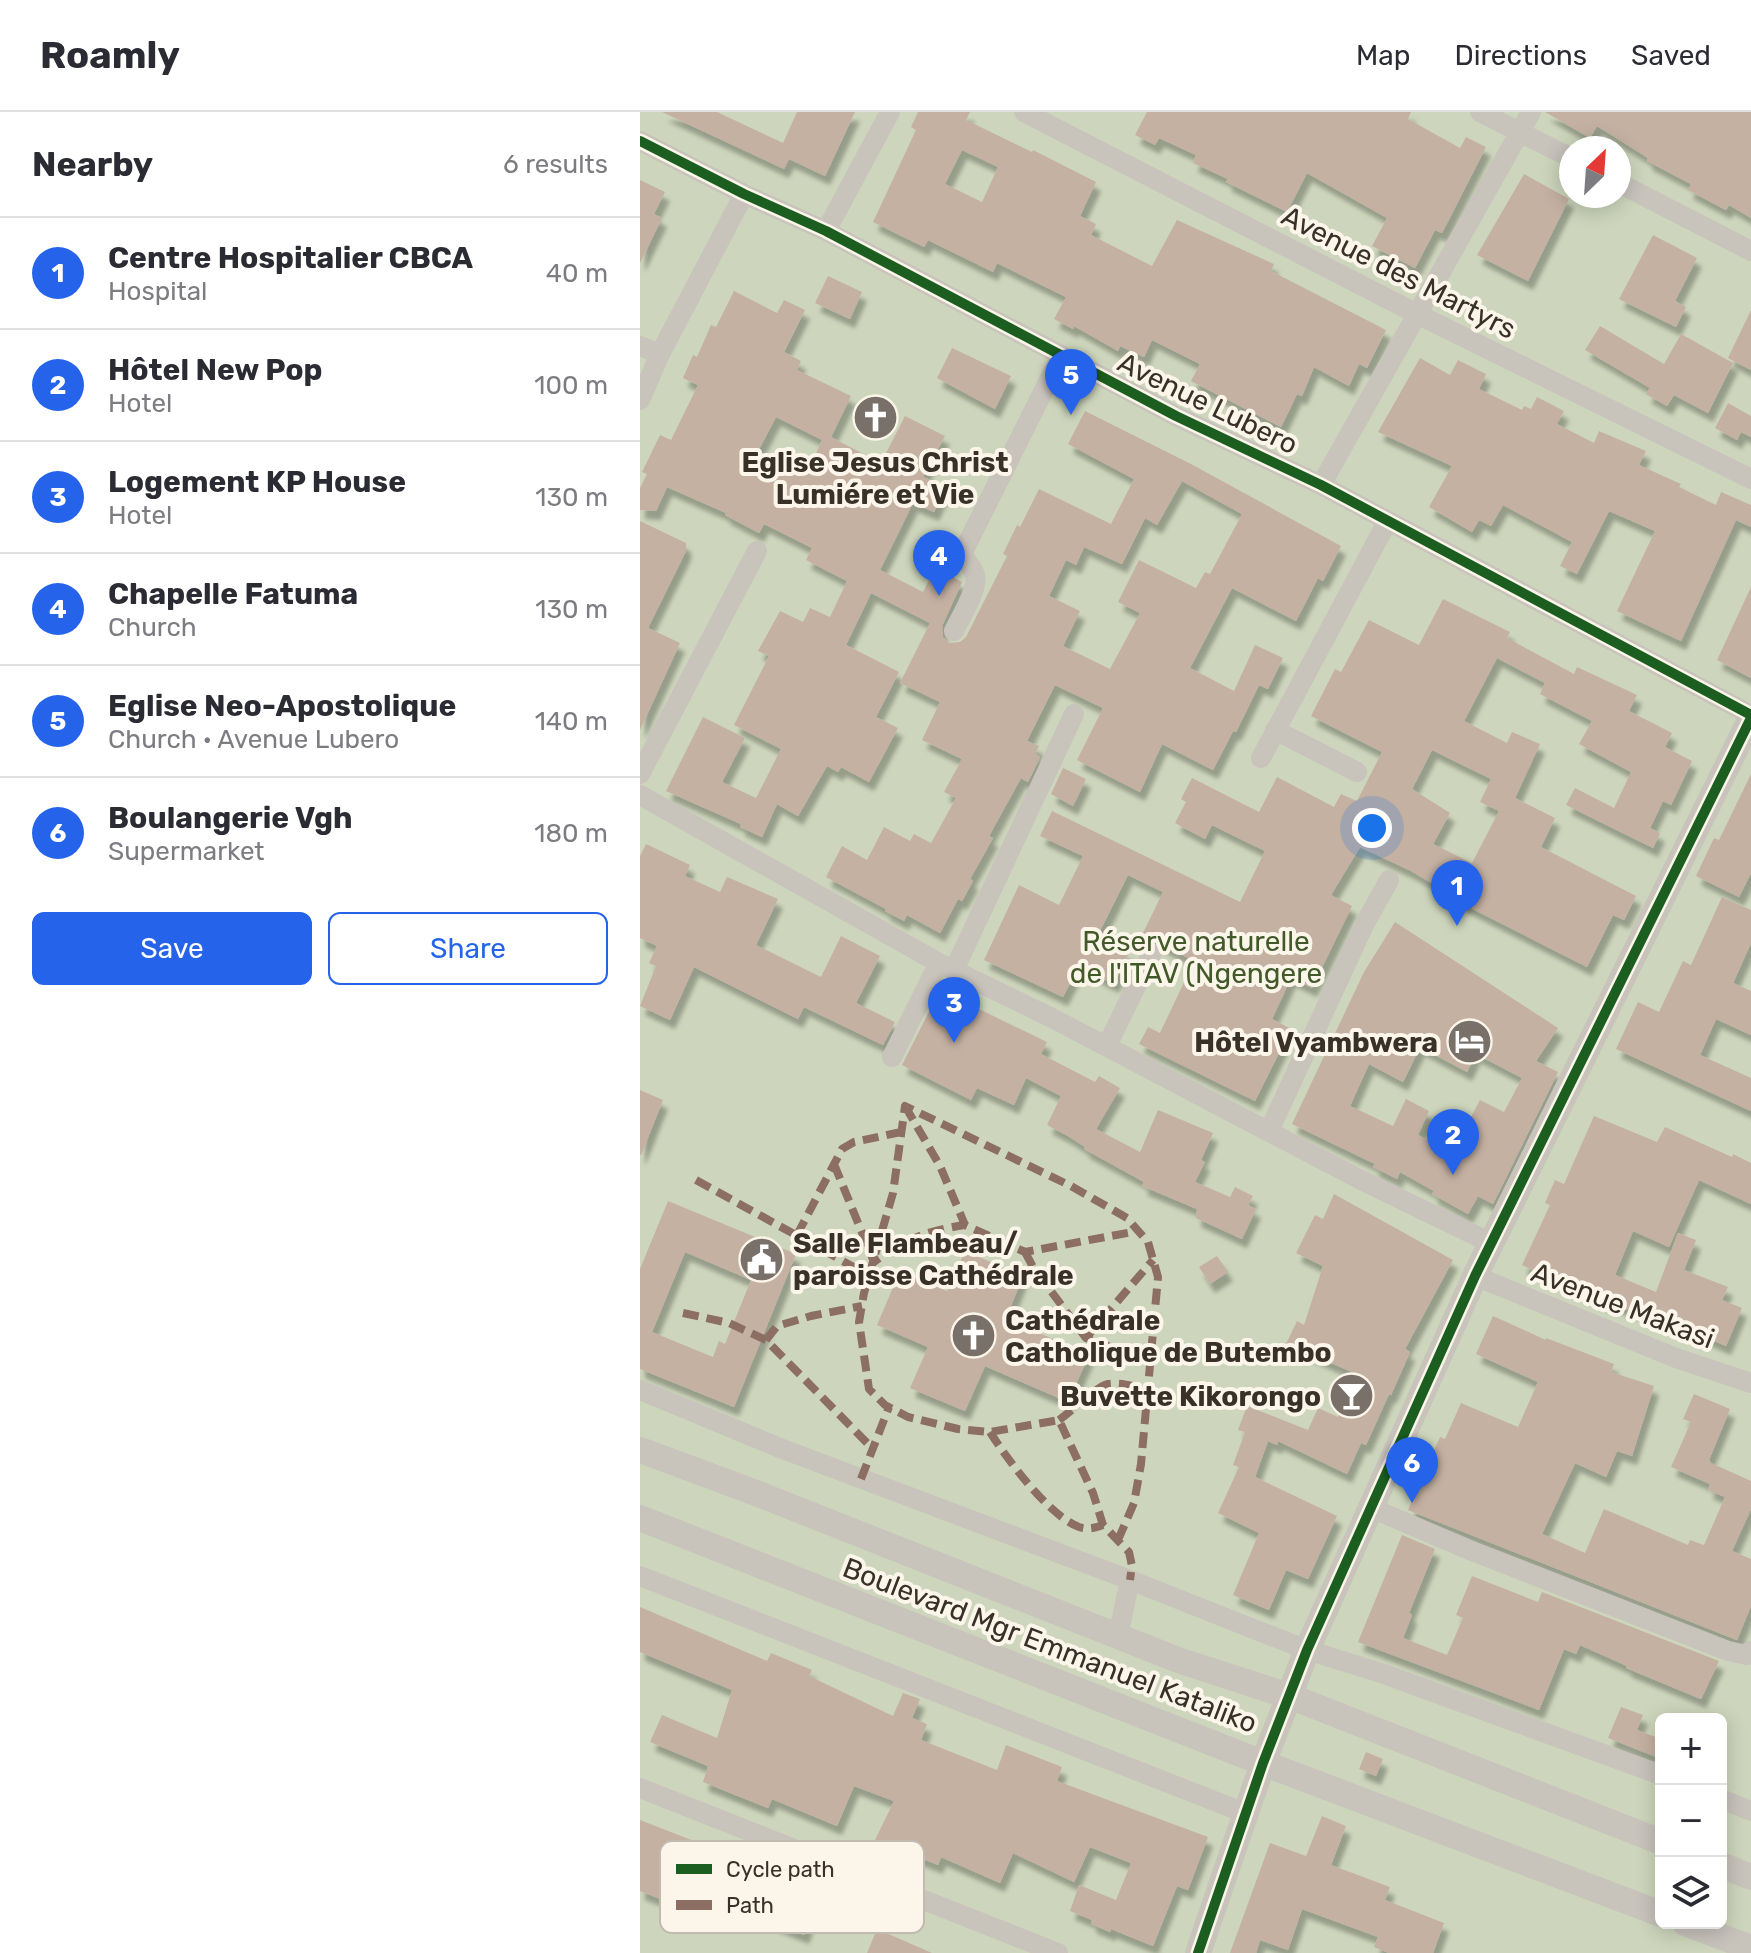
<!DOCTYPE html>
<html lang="en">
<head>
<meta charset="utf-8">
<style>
	:root { --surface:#fff; --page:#f7f7f7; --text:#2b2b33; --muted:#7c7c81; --line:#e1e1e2; --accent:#2563eb }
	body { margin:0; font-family:Rubik,sans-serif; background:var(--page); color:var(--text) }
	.controls { position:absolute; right:24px; bottom:24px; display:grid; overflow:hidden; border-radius:12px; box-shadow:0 4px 20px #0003 }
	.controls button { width:72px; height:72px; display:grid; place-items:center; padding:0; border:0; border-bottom:2px solid var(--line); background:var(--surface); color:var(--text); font:40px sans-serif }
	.compass { position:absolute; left:919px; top:24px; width:72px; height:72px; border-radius:50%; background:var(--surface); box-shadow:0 4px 20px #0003; rotate:25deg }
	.you { position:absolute; left:732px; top:716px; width:28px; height:28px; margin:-20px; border:6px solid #fff; border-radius:50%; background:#1a73e8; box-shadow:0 0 0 12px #1a73e833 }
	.badge { display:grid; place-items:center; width:52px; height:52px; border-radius:50%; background:var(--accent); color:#fff; font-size:26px; font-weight:700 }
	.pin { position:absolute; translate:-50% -66px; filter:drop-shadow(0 2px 4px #0008) }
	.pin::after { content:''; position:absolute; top:42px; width:28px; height:24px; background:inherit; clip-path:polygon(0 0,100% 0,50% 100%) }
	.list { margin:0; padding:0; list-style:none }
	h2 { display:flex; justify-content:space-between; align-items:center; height:104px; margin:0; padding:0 32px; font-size:34px }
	h2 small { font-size:26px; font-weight:400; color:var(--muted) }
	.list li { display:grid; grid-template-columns:52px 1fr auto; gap:24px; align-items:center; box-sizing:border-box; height:112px; padding:0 32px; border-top:2px solid var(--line) }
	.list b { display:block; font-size:30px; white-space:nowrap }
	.list p { margin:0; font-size:26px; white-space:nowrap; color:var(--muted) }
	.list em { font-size:26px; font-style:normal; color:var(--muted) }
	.actions { display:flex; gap:16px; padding:24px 32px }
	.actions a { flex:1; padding:18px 0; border:2px solid var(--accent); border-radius:12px; text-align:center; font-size:28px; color:var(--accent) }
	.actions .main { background:var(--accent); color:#fff }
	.icon { flex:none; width:44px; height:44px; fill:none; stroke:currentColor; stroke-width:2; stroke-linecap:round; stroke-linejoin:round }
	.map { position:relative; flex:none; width:1111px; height:1841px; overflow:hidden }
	header { display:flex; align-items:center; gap:48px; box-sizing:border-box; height:112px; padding:0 40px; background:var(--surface); border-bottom:2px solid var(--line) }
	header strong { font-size:38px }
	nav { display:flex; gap:44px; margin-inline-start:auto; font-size:28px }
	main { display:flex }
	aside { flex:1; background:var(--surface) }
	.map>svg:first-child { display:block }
</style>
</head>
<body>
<header>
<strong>Roamly</strong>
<nav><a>Map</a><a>Directions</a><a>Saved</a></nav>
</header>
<main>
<aside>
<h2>Nearby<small>6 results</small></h2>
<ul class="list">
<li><span class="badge">1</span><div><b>Centre Hospitalier CBCA</b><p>Hospital</p></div><em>40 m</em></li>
<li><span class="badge">2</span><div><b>Hôtel New Pop</b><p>Hotel</p></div><em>100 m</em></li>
<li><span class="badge">3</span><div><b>Logement KP House</b><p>Hotel</p></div><em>130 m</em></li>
<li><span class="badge">4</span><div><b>Chapelle Fatuma</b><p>Church</p></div><em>130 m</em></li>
<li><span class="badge">5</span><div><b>Eglise Neo-Apostolique</b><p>Church · Avenue Lubero</p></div><em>140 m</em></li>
<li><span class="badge">6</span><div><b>Boulangerie Vgh</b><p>Supermarket</p></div><em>180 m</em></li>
</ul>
<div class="actions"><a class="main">Save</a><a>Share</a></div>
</aside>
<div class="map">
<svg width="1111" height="1841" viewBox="0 0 1111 1841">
	<defs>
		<filter id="shadow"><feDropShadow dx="5" dy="9" stdDeviation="2" flood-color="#0004"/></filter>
	</defs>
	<rect width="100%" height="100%" fill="#efebe2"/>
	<path fill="#cdd6bc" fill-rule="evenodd" d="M0,0H1111V1841H0ZM931,36H979V84H931ZM1021,1607H1081V1811H1021Z"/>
	<path fill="#c4b1a2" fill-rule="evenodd" filter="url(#shadow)" d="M22,0H77L143,31L157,0H215L185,64L149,47L144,57Z
		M278,0H330L326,8L392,40L393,38L456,70L440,104L456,112L451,123L512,154L537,108L634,152L631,159L746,218L727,256L719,252L709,274L674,255L662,284L657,282L641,315L551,269L560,252L512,228L504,245L480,234L478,239L434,214L433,217L414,207L426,185L357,151L353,160L288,128L284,135L233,110L276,18L271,15ZM322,38L358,55L342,90L305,72Z
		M507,0H771L768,7L820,36L826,25L846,35L802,121L795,118L775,156L732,134L747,106L667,61L647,100L586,70L588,67L553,51L556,43L519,26L515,33L495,23Z
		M905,0H1111V106L1089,93L1086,98L1048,78L1051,72L1007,49L1008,46L957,14L950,26Z
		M884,62L929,87L888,169L837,143Z
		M0,68L25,80L14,102L22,106L0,151Z
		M1013,123L1057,146L1035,189L1046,195L1036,215L979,187Z
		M188,164L222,180L210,207L175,191Z
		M94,179L137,201L144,188L165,198L144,240L161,249L157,258L211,284L191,325L241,351L265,304L305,324L283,365L306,375L294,400L273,391L240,458L283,480L295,456L322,470L302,514L303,525L309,531L320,530L326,525L367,444L363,442L377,413L380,415L399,377L471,412L494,367L428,332L445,299L551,352L701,434L683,469L678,466L656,509L592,476L550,556L594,579L615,533L643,546L628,577L619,573L596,620L593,619L573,658L522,632L500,680L437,648L463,596L415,573L387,629L399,634L395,642L400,645L388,670L381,666L349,724L353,726L330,767L333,769L322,789L318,787L300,821L267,803L264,809L245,799L246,797L186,765L202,734L227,748L244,715L270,729L274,722L291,731L316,686L304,680L322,647L282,628L300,590L260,571L290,511L231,481L206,533L259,560L236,605L258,616L229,670L201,655L198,660L187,654L158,704L137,692L122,725L100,715L101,712L26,679L63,605L105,626L82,670L116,686L141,637L94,613L129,544L118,539L140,499L163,510L170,496L190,505L207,469L166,448L172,436L124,412L119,421L85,403L86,401L27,375L16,399L0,398V376L7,362L2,360L20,323L31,328L58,273L43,266L53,243L57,245L71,213L76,215ZM136,305L182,328L166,363L118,339ZM542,369L602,402L570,462L565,460L556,476L499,448L478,490L500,501L470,557L423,534L440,499L409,484L426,448L436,453L444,435L482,452L505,406L517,413Z
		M1111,198V258L1088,246Z
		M960,214L1024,252L1041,222L1093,251L1068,301L1034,283L1027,294L1006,282L1010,276L945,238Z
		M312,236L371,264L355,297L297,266Z
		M780,246L810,263L818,248L846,262L839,277L882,298L884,294L891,297L897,285L924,299L917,312L954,331L959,319L1006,339L999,353L1041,372L1039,375L1076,393L1081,380L1111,393V415L1096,408L1041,529L977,499L1015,419L969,399L937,462L920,454L932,430L863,393L851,414L839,408L832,420L789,395L812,354L738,320Z
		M1088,291L1111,304V325L1101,320L1097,328L1075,316Z
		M0,409L46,431V439L8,516L40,531L0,618Z
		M1111,475V566L1077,548Z
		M803,487L870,520L867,526L934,562L937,555L997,583L989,599L1032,621L1025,635L1052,649L1031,693L1023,689L1010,716L1020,721L1013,736L926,693L935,676L974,696L991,660L939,632L952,609L900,582L905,571L857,546L824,609L867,631L872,620L900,632L875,686L915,706L901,735L996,784L984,808L973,803L947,855L803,782L805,779L771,759L720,735L691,783L712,794L672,876L651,866L632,907L651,917L615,989L499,932L508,915L520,921L554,849L502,823L523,780L488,763L457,825L489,841L474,872L439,854L423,885L344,848L379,773L419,793L443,744L400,724L412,699L600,790L625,739L572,713L565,727L535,711L546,690L541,687L552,666L619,700L637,665L694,695L701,682L717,689L742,640L671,604L695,557L701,560L729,508L779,533ZM792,638L851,667L840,690L859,699L832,751L793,732L810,701L772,677Z
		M423,656L446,667L433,694L411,682Z
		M1111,662V761L1099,785L1056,764L1074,726L1079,728Z
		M6,732L50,753L45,764L80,780L87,765L138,787L116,833L181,865L201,824L240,844L216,891L255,910L243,933L164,895L158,907L54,855L30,908L0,894L16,854L9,851L17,834L0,826V744Z
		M1082,785L1111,798V831L1093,871L1111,879V923L1076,907L1060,943L1111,966V999L976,937L998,890L1019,900L1043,849L1051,853Z
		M755,810L918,916L896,949L918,960L853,1092L838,1084L828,1102L792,1082L794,1079L760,1060L757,1067L733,1055L735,1052L652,1012L724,860ZM780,935L827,960L836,942L882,966L864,1000L840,988L812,1041L778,1023L789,999L766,987L753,1014L710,994L729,952L763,970Z
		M300,878L407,930L401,942L455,970L459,964L480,976L456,1017L500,1040L518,998L573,1021L561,1048L565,1050L555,1070L590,1085L595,1075L613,1084L608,1093L616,1097L602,1127L556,1106L557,1097L502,1074L504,1070L444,1037L445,1035L428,1024L407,1013L421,984L386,966L374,993L337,976L331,988L262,953Z
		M0,978L23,988L1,1043H0Z
		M954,1004L1017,1030L1025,1015L1092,1045L1093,1042L1111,1051V1092L1059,1068L1029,1135L993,1119L975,1163L1016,1180L1038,1121L1056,1128L1044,1158L1088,1175L1082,1188L1102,1196L1086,1234L1028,1209L1027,1212L992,1196L991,1199L965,1188L964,1191L882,1153L910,1093L905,1091L915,1068L924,1072Z
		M694,1082L813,1148L765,1237L770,1240L751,1283L749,1282L726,1333L721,1331L707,1362L638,1329L637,1333L628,1329L615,1365L697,1404L668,1467L646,1458L629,1498L593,1483L619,1421L578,1401L599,1355L593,1353L605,1320L598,1318L607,1294L668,1318L678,1296L698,1305L717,1262L646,1232L657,1209L664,1213L683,1154L656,1141L675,1103L683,1107Z
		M28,1089L156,1142L94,1295L0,1257V1157ZM45,1140L111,1168L85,1232L79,1229L73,1245L12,1220Z
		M325,1139L383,1164L366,1206L449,1243L428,1290L345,1254L325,1299L270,1276L288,1235L237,1213L260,1159L307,1179Z
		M577,1144L588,1160L570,1172L559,1155Z
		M853,1204L906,1228V1226L974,1252L971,1260L1014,1274L992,1344L977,1339L966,1365L935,1351L902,1422L945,1441L964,1397L1048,1433L1050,1428L1064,1433L1085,1385L1068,1378L1070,1372L1031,1355L1051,1310L1043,1307L1054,1282L1090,1297L1069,1348L1071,1351L1111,1369V1397L1092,1439L1111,1447V1494L1097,1528L768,1398L800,1325L805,1327L821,1291L878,1315L898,1270L836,1242Z
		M762,1423L795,1437L769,1501L772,1503L763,1526L807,1543L823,1506L816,1503L832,1464L898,1490L902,1480L1079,1549L1061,1587L986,1556L987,1554L940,1533L936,1542L924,1537L899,1598L718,1530Z
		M0,1495L127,1549L131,1541L172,1558L169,1564L253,1604L263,1581L280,1587L272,1606L287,1612L281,1628L357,1658L366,1633L422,1655L417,1669L568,1725L548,1778L537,1774L513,1834L471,1817L470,1820L451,1812L452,1808L430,1799L439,1773L476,1788L491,1751L450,1735L434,1770L373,1741L360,1771L301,1745L298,1753L235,1728L254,1689L214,1674L197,1714L132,1687L128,1696L63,1670L68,1654L10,1630L22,1603L77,1626L92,1578L0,1540Z
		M981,1595L1003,1603L997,1618L1021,1627V1647L968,1626Z
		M726,1640L743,1647L736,1664L719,1657Z
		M682,1704L706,1714L691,1753L750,1775L745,1788L804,1811L793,1841H749L734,1835L738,1825L662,1797L648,1838L620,1828L616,1841H590L630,1731L666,1744Z
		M0,1708L72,1736L48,1798L0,1779Z
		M143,1781L175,1793L164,1823L131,1810Z
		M237,1817L292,1841H227Z"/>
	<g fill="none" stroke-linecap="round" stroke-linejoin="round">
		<path stroke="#c8c3bb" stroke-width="20" d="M384,0L783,205L1111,367
			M840,0L931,46
			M0,29L104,82L186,119L536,304L681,373L1111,603
			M979,71L1111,139
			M186,119L250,0
			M0,234L20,242
			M0,288L20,242L104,82
			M681,373L891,0
			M314,519C320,506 339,476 335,463C332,454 325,450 323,440L421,244
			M635,618L717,660
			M621,646L747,410
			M0,662L117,439
			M0,683L299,851L412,906L719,1067L851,1131
			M314,858L434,602
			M467,934L512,841
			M252,945L299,851
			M629,1019L723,815L749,768
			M835,1164L1036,1246L1111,1271
			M0,1278L140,1336L490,1468L667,1538L744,1562L1021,1663
			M731,1396L832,1439L1088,1539L1107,1543L1111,1539
			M0,1464L605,1701
			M478,1524L490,1468
			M0,1676L418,1841
			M1081,1687L1111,1699"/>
		<path stroke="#c8c3bb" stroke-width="26" d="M0,1338L116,1381L538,1548L649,1584L1021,1730
			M0,1406L623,1651L1021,1802
			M1081,1753L1111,1765
			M1045,1811L1111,1836
			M558,1841L623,1651L667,1538L835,1164L1111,606"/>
		<path stroke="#8d6e63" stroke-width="8" stroke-dasharray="16 8" stroke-linecap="butt" d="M265,994L300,1054L325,1113L385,1140L498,1119
			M194,1052L234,1150C266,1127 286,1119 325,1113
			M56,1068L230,1164
			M157,1123L202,1037L214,1030L261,1020
			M385,1140L393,1155L446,1226L511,1250
			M43,1201L89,1211L126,1228L233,1337
			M446,1226L513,1148
			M126,1228L137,1214L171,1204L222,1194
			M419,1308C431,1300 457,1274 468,1272C480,1270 496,1275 508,1277
			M350,1320C367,1347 409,1404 439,1415C448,1418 455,1416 463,1413
			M221,1367L249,1295
			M478,1428L494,1391L501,1352L518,1165L508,1130L487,1106L431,1074L265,994L253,1081L224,1181L219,1210L229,1277L245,1293L268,1305L318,1317L350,1320L419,1308L453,1381L463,1413L489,1440L492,1454L490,1468"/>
		<defs>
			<path id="cycleway" d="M0,29L104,82L186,119L536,304L681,373L1111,603
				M558,1841L623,1651L667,1538L835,1164L1111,606"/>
		</defs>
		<use href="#cycleway" stroke="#fbf5ea" stroke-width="15"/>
		<use href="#cycleway" stroke="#1b5e20" stroke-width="10"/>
	</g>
	<defs>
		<symbol id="church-disc" viewBox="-11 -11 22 22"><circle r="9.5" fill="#797169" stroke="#fbf5ea"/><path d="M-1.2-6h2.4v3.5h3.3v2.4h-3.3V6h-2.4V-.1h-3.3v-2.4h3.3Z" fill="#fff"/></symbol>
		<symbol id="hotel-disc" viewBox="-11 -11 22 22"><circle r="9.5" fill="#797169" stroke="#fbf5ea"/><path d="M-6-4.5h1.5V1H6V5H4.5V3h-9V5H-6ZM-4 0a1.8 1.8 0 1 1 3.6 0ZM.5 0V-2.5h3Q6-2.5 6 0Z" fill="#fff"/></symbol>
		<symbol id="civic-disc" viewBox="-11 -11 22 22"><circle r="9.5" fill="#797169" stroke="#fbf5ea"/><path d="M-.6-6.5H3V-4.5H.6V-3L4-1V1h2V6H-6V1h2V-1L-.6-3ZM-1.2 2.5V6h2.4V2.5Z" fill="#fff"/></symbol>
		<symbol id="bar-disc" viewBox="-11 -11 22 22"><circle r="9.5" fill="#797169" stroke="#fbf5ea"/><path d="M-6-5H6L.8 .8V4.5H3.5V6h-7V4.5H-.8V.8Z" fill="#fff"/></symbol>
	</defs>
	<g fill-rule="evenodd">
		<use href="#church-disc" x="210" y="280" width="51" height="51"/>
		<use href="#hotel-disc" x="804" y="904" width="51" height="51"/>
		<use href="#civic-disc" x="96" y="1122" width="51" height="51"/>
		<use href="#church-disc" x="308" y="1198" width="51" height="51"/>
		<use href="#bar-disc" x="686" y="1258" width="51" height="51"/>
	</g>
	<g text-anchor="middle" stroke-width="8" stroke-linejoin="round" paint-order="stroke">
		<g font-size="28" fill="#393028" stroke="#fbf5ea">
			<text transform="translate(759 160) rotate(27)" y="10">Avenue des Martyrs</text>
			<text transform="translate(568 291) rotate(26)" y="10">Avenue Lubero</text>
			<text transform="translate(983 1193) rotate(21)" y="10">Avenue Makasi</text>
			<text transform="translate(410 1533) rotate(21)" y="10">Boulevard Mgr Emmanuel Kataliko</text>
		</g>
		<g font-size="28" font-weight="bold" fill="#393028" stroke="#fbf5ea" text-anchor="end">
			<text x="235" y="360" text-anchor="middle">Eglise Jesus Christ<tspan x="235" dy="32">Lumiére et Vie</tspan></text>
			<text x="798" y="940">Hôtel Vyambwera</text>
			<text x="153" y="1141" text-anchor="start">Salle Flambeau/<tspan x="153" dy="32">paroisse Cathédrale</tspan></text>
			<text x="365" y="1218" text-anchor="start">Cathédrale<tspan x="365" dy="32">Catholique de Butembo</tspan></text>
			<text x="681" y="1294">Buvette Kikorongo</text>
		</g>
		<g font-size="28" fill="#42592a" stroke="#fbf5ea">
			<text x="556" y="839">Réserve naturelle<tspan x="556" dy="32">de l'ITAV (Ngengere</tspan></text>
		</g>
	</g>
	<rect x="20" y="1729" width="264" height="92" rx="12" fill="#fbf5ea" stroke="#c1bab0" stroke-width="2"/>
	<rect x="36" y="1752" width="36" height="10" fill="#1b5e20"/>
	<rect x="36" y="1788" width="36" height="10" fill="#8d6e63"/>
	<g font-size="22" fill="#393028">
		<text x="86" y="1765">Cycle path</text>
		<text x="86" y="1801">Path</text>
	</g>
</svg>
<div class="controls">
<button>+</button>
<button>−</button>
<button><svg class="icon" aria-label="layers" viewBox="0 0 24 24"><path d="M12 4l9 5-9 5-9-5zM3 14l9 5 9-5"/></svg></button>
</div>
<svg class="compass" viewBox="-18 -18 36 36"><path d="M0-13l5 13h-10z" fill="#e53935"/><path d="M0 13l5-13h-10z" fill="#7c7c81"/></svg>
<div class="you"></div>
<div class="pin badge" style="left:817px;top:814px">1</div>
<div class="pin badge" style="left:813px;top:1063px">2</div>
<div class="pin badge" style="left:314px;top:931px">3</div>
<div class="pin badge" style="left:299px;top:484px">4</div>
<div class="pin badge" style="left:431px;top:303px">5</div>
<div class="pin badge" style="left:772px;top:1391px">6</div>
</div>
</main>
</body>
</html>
